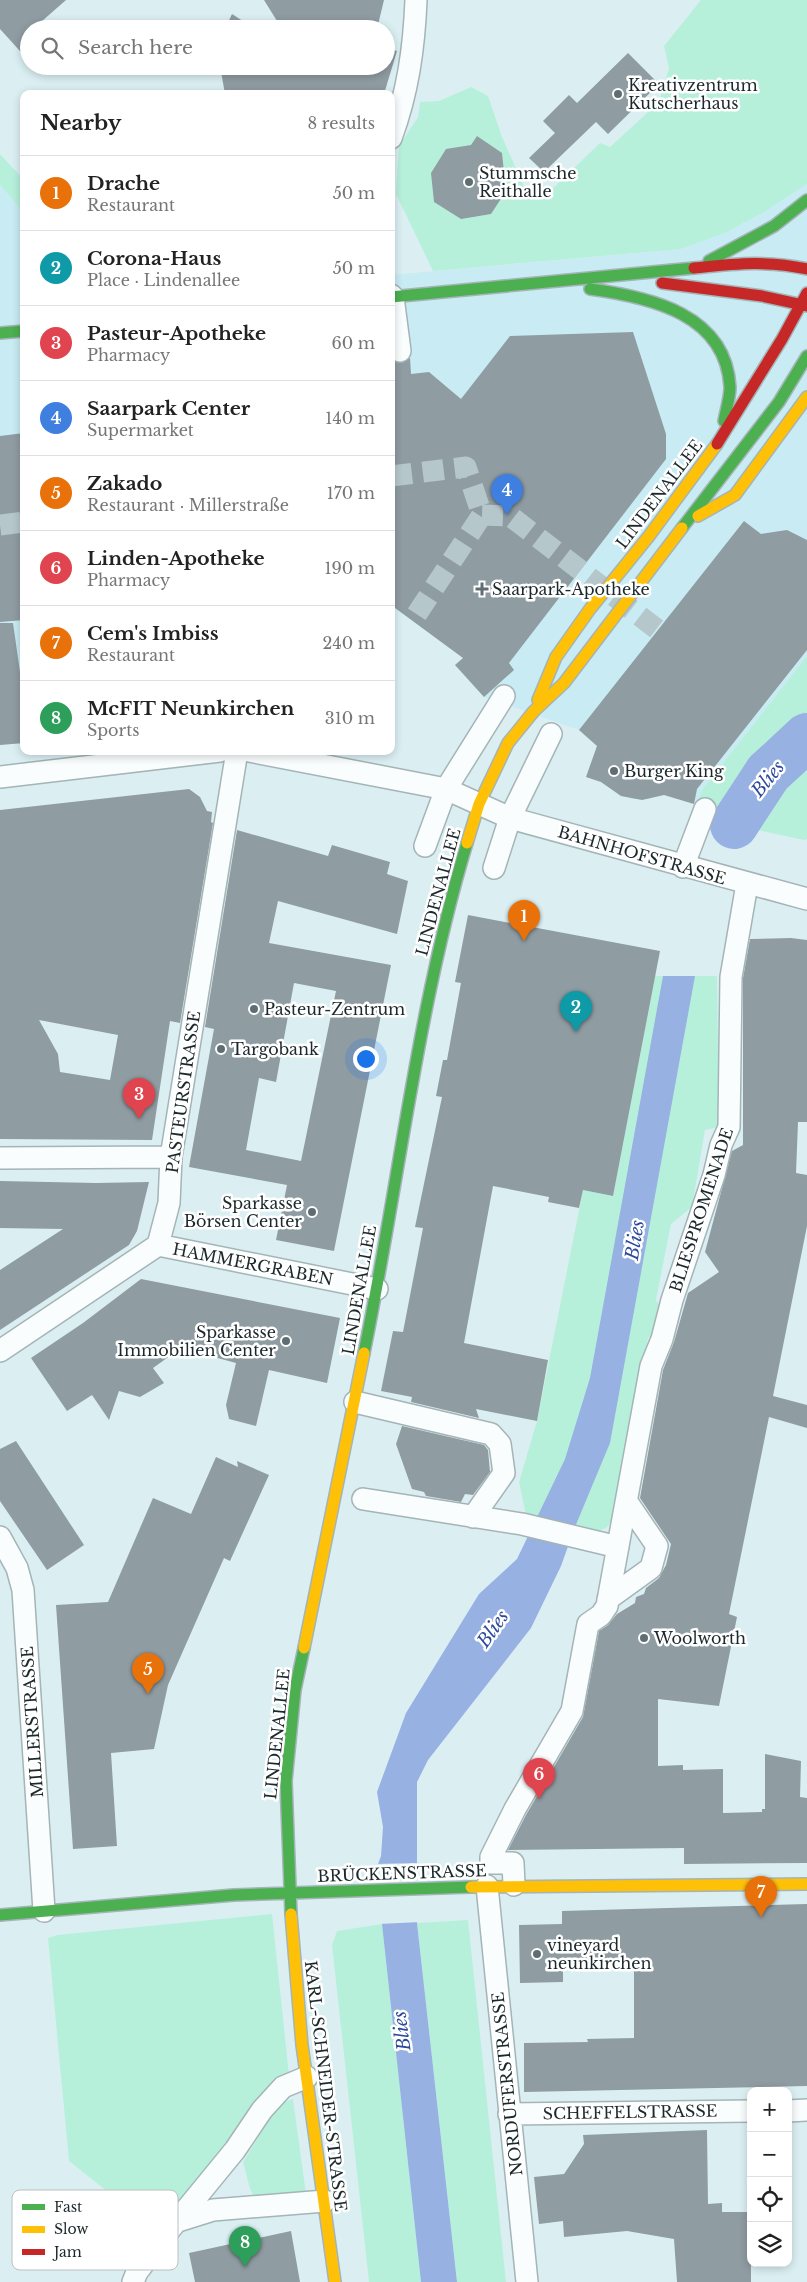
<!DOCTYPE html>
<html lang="en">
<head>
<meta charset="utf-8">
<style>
	:root { --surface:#fff; --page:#f2f2f2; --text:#222; --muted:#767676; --line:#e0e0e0; --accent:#0f766e }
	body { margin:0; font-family:"Libre Baskerville",serif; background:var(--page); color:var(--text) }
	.controls { position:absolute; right:15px; bottom:15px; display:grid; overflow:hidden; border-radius:10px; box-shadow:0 2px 8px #0003 }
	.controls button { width:45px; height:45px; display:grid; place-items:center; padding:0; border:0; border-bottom:1px solid var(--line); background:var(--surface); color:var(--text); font:25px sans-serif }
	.you { position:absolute; left:365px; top:1058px; width:18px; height:18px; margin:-12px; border:4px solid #fff; border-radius:50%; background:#1a73e8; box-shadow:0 0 0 8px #1a73e833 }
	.badge { display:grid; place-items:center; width:32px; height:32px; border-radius:50%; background:var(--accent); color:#fff; font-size:16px; font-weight:700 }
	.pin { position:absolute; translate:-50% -41px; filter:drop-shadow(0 1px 2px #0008) }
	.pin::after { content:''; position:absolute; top:26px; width:18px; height:15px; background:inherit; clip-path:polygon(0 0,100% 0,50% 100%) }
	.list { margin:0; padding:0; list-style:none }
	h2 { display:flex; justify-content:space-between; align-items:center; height:65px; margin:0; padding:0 20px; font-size:21px }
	h2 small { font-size:16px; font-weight:400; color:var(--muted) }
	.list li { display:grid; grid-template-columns:32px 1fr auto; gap:15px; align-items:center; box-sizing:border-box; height:75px; padding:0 20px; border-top:1px solid var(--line) }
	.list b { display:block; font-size:19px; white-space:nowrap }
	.list p { margin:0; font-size:16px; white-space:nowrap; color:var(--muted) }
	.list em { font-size:16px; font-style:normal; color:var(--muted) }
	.icon { flex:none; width:28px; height:28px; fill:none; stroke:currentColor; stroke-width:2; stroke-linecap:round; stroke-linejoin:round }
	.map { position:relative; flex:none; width:807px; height:2282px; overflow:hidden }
	.search { position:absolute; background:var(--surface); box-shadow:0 2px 8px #0003; left:20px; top:20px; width:375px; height:55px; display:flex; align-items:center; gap:12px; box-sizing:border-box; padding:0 18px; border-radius:28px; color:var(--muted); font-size:19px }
	.panel { position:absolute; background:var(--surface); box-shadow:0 2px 8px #0003; left:20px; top:90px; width:375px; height:665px; border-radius:10px }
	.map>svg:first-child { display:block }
</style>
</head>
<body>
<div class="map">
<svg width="807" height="2282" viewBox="0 0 807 2282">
	<rect width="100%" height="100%" fill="#dbeff3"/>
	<path fill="#c9ebf3" d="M807,184V656L702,790L693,816V804L662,794L650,799H632L621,796L601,782L586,777L597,746L579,730L484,697L455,665L463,658L391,605V275L681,249L727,232L764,212Z
		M0,185L24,213V743L0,745Z"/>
	<path fill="#b7f0da" d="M701,0H807V184L764,212L727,232L681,249L433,271L396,194L399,146L418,117L420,102L439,101L471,87L488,96L502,137L526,191H550L600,143L610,147L659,102L669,68L664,46Z
		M0,154L24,180V213L0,185Z
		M807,656V839L804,840L693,816L702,790Z
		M655,976H717L719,1127L705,1130L692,1207L671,1224L656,1300L662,1309L656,1334L648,1338L613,1520L606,1528L595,1532L526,1515L519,1482L537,1421L583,1190L613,1196Z
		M272,1914L289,2075L181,2201L152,2227L69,2161L48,1938L57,1935Z
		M468,1920L506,2282H457L417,1923Z
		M382,1924L421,2282H369L332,1945L337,1931Z
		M293,2099L306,2194L256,2200L250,2189L243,2162L279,2104Z"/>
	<path fill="#97b1e2" d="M663,976H695L610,1443L575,1527L561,1566L531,1628L428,1760L417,1782V1923L457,2282H421L382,1924L378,1864L381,1856L383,1827L377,1792L406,1713L479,1594L517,1559L565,1459L590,1378Z"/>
	<path fill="#dbeff3" d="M420,1863V1922L379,1924L375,1864Z"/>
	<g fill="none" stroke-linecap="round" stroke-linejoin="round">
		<path stroke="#97b1e2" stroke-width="48" d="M734,825L768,773L807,737"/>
	</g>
	<path fill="#8f9ca2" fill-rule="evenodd" d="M0,0H66L33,29H29V61L0,29Z
		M264,0H384L377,29H282Z
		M232,14L255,29H225Z
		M386,48L397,51L384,94H225L220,66H386Z
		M628,53L659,84L608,134L596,122L544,172L529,158L555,133L543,121L569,95L577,103Z
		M477,136L502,153L506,191L491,214L461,219L434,202L431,173L446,149L471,145Z
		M633,332L666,434V459L509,663L514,670L484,697L455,665L463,658L391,605V360L401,363L410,358L411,374L429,372L461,399L510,336Z
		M24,433V620L0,622V436Z
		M744,521L761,534L787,530L807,540V650L697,789L694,804L664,795L642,800L621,796L601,782L586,777L597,746L579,730Z
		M0,623H13L24,700V743L0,745Z
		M189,789L200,797L207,811L212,812L211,822L213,823L180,1023L170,1021L152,1140L0,1139V810ZM39,1020L118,1035L110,1080L60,1072L58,1054Z
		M237,830L328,856L332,845L390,862L387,874L408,881L397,934L278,901L269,943L391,965L334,1251L276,1240L287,1185L189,1167L214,1029L205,1027ZM294,983L336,991L301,1161L246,1150L259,1078L276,1082Z
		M468,915L660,951L613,1196L583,1190L579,1208L548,1202L549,1197L493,1186L464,1343L548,1360L537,1421L476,1409L479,1418L411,1402L412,1397L381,1391L393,1331L403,1332L423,1228L415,1227L442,1097L436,1096L443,1060H447L461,983L455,982Z
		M791,938L807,940V1122H798L796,1173L807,1175V1226L773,1396L807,1405V1428L769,1417L729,1614L737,1617L719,1706L658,1699V1766L683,1765V1770L723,1769V1813L762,1812V1809H765V1754L801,1761L800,1797L807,1798V1863L684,1864V1848L508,1850L526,1815L583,1717L599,1631L608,1625L617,1614L635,1603L636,1597L644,1594L646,1588L659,1578L666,1565L671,1544L640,1498L663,1370L674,1342L688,1293L719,1272L705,1252L732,1151L743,1145V978L750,939Z
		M0,1181L96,1183L149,1182L137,1231L129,1245L0,1330V1270L63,1229L0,1228Z
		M141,1279L340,1318L327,1383L269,1370L256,1426L229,1419L226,1405L236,1363L181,1348L153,1368L164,1383L140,1397L119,1391L109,1420L92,1395L67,1411L31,1358L83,1323Z
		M402,1426L484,1445L488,1450L490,1472L473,1495L465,1494L461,1502L426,1496L424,1492L412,1489L396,1444Z
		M16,1441L84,1545L47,1570L0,1501V1449Z
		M216,1457L238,1467L237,1461L269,1475L230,1561L224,1558L168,1685L154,1749L111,1753L117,1846L73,1849L56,1605L108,1602L153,1498L191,1514Z
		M807,1904V2086L524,2092V2043L588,2042L587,2039L634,2038V1960L563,1961V1982L520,1983L519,1925L562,1924V1911Z
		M707,2130L708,2204L722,2203V2212H751V2282H677L674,2239L627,2231L564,2237L563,2221L539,2224L534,2177L564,2174L584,2144L583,2135Z
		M291,2231L300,2282H195L189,2253Z"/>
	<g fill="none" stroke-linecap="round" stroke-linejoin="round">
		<path stroke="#b5c7cb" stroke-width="21" stroke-dasharray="21 11" stroke-linecap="butt" d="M391,476L466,467L482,515L413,620
			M482,515L510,516L658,630
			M0,525L24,522"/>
		<defs>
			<path id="street" d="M391,138C408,92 414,48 416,0
				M391,295L393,297L400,351
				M249,751L446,789L510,818L807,899
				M0,777L220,751
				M425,846L446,789L504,696
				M683,867L705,809
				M494,868L510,818L551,734
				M0,1158L171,1157
				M158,1245L377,1289
				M0,1351L158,1245L169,1203L171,1157L237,751
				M355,1402L491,1434L500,1444L504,1473L473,1517
				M363,1499L522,1524L618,1547
				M0,1537L17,1568L23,1590L44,1911
				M608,1599L651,1568L657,1546L627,1502
				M514,1885L513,1863H491V1857L515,1809L572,1711L588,1624L601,1615L607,1606L651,1366L662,1339L672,1300L714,1175L721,1145L729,1127L731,977L747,884
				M487,1886L527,2282
				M788,2111L807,2110
				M509,2114L751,2111
				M178,2221L213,2210L325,2201
				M133,2282L137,2272L167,2233L235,2150L262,2110L283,2087L307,2077"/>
			<path id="fast" d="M709,261L774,226L807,200
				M590,289C650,297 726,314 730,387C730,398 726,410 724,421
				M391,297L694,268
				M0,333L24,331
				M682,528L779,402L807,356
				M364,1353C399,1183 417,1009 467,843
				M291,1914L286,1781L295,1690L304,1648
				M0,1915L234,1895L471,1887"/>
			<path id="slow" d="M698,516L735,495L807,397
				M538,700L556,657L590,609L649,536L717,444
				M467,843L479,804L508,743L534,711L564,683L682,528
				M304,1648L364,1353
				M471,1887L807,1884
				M291,1914L302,2045L335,2282"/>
			<path id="jam" d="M694,268C734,264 767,260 807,269
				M662,283L762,296L807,306
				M717,444L782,339L807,293"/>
		</defs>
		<use href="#street" stroke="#a4b4b7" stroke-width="24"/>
		<use href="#fast" stroke="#a4b4b7" stroke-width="14"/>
		<use href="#slow" stroke="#a4b4b7" stroke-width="14"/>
		<use href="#jam" stroke="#a4b4b7" stroke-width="14"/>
		<use href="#street" stroke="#fafdfd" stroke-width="21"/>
		<use href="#fast" stroke="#4caf50" stroke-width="11"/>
		<use href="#slow" stroke="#ffc107" stroke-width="11"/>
		<use href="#jam" stroke="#c62828" stroke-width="11"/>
	</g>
	<g fill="#5f6e72" stroke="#fff" stroke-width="2">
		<circle cx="618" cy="94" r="5"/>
		<circle cx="469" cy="182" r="5"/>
		<path d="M479.5 581.5h5v5h5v5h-5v5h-5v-5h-5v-5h5z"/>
		<circle cx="614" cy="771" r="5"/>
		<circle cx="254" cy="1009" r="5"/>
		<circle cx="221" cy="1049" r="5"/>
		<circle cx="312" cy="1212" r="5"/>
		<circle cx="286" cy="1341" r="5"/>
		<circle cx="644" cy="1638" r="5"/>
		<circle cx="537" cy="1954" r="5"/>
	</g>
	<g text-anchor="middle" stroke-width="5" stroke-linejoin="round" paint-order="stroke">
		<g font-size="16" fill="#1c292c" stroke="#fff" text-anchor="start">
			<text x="628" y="91">Kreativzentrum<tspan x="628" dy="18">Kutscherhaus</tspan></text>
			<text x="479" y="179">Stummsche<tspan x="479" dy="18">Reithalle</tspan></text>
			<text x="492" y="595">Saarpark-Apotheke</text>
			<text x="624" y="777">Burger King</text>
			<text x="264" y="1015">Pasteur-Zentrum</text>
			<text x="231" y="1055">Targobank</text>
			<text x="302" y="1209" text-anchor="end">Sparkasse<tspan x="302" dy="18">Börsen Center</tspan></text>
			<text x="276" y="1338" text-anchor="end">Sparkasse<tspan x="276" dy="18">Immobilien Center</tspan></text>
			<text x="654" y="1644">Woolworth</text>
			<text x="547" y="1951">vineyard<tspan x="547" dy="18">neunkirchen</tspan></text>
		</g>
		<g font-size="16" fill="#1c292c" stroke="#fff">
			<text transform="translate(659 494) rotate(-53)" y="6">LINDENALLEE</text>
			<text transform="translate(642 855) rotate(16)" y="6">BAHNHOFSTRASSE</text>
			<text transform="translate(438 892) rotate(-75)" y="6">LINDENALLEE</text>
			<text transform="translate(183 1092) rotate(-82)" y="6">PASTEURSTRASSE</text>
			<text transform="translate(701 1210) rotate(-72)" y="6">BLIESPROMENADE</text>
			<text transform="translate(253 1264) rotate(11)" y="6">HAMMERGRABEN</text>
			<text transform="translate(359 1290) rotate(-80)" y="6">LINDENALLEE</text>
			<text transform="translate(32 1722) rotate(-94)" y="6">MILLERSTRASSE</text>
			<text transform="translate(277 1734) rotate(-84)" y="6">LINDENALLEE</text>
			<text transform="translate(402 1873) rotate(-2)" y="6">BRÜCKENSTRASSE</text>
			<text transform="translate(507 2084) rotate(-96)" y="6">NORDUFERSTRASSE</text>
			<text transform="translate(326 2086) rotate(83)" y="6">KARL-SCHNEIDER-STRASSE</text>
			<text transform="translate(630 2112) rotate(-1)" y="6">SCHEFFELSTRASSE</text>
		</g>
		<g font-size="18" font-style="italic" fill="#2d499a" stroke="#fff">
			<text transform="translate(768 779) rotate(-51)" y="6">Blies</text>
			<text transform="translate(635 1240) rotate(-81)" y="6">Blies</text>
			<text transform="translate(493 1629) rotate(-55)" y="6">Blies</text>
			<text transform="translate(402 2031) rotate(-97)" y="6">Blies</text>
		</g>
	</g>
	<rect x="12" y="2190" width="166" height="80" rx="8" fill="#fff" stroke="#bbbfc0" stroke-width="1"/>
	<rect x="22" y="2204" width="23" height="6" fill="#4caf50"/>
	<rect x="22" y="2226" width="23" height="7" fill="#ffc107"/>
	<rect x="22" y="2249" width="23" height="6" fill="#c62828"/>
	<g font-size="14" fill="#1c292c">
		<text x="54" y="2212">Fast</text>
		<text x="54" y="2234">Slow</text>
		<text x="54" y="2257">Jam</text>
	</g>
</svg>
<div class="controls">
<button>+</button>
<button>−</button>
<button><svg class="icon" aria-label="locate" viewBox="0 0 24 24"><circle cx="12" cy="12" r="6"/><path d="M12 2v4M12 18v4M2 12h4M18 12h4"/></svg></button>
<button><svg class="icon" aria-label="layers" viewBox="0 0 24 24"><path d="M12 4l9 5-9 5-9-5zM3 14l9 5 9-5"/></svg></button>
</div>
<div class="you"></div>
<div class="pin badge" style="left:524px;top:941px;background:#e8710a">1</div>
<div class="pin badge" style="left:576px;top:1032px;background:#0f9aa8">2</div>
<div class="pin badge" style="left:139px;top:1119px;background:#e0444e">3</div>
<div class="pin badge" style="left:507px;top:515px;background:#3f7fe0">4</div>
<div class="pin badge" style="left:148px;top:1694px;background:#e8710a">5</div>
<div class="pin badge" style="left:539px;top:1799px;background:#e0444e">6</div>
<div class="pin badge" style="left:761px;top:1917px;background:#e8710a">7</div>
<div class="pin badge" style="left:245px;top:2267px;background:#2e9e5b">8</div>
<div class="search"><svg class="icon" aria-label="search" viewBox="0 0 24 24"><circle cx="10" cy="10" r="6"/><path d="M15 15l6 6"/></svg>Search here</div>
<section class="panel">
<h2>Nearby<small>8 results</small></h2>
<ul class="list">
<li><span class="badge" style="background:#e8710a">1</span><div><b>Drache</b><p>Restaurant</p></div><em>50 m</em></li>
<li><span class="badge" style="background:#0f9aa8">2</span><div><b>Corona-Haus</b><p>Place · Lindenallee</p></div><em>50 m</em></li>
<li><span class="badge" style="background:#e0444e">3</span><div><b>Pasteur-Apotheke</b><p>Pharmacy</p></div><em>60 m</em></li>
<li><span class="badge" style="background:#3f7fe0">4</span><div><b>Saarpark Center</b><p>Supermarket</p></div><em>140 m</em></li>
<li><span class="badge" style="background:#e8710a">5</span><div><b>Zakado</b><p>Restaurant · Millerstraße</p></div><em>170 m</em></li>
<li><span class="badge" style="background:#e0444e">6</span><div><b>Linden-Apotheke</b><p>Pharmacy</p></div><em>190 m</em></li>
<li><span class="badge" style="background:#e8710a">7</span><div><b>Cem's Imbiss</b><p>Restaurant</p></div><em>240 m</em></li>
<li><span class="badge" style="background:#2e9e5b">8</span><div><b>McFIT Neunkirchen</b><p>Sports</p></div><em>310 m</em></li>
</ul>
</section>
</div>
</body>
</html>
